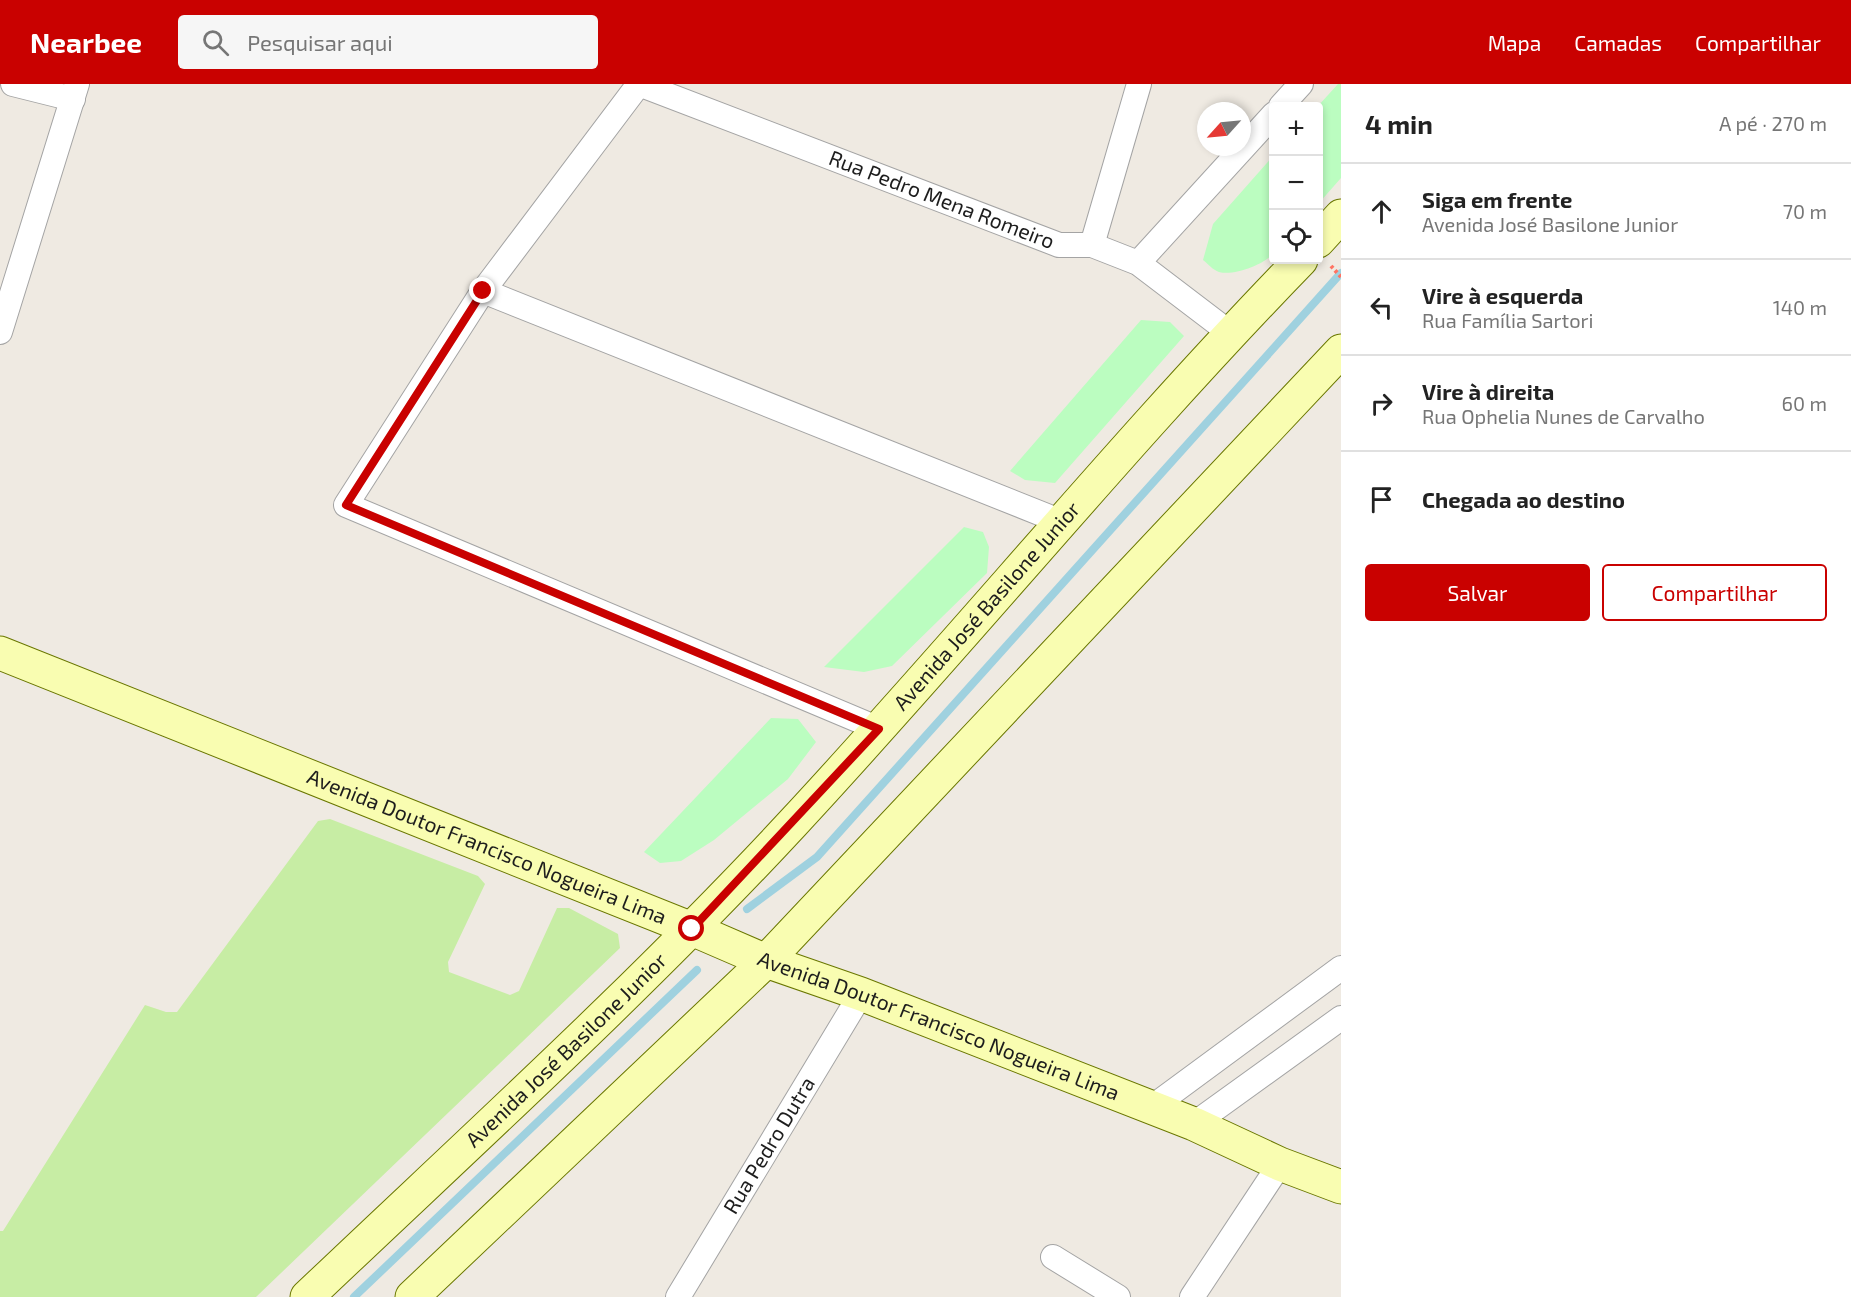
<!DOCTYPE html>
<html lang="pt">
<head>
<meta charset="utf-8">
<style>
	:root { --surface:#fff; --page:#f6f6f6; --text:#222; --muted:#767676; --line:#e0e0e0; --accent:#c90100 }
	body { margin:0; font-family:"Exo 2",sans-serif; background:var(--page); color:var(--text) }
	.controls { position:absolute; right:18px; top:18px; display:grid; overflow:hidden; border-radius:6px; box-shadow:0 3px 9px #0003 }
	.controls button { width:54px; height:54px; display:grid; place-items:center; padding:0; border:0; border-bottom:2px solid var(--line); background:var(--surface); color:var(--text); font:30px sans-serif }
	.compass { position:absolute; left:1197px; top:18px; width:54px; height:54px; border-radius:50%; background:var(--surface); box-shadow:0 3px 9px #0003; rotate:243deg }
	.stop { position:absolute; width:18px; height:18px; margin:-14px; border:4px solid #c90100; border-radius:50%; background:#fff }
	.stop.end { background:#c90100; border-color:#fff; box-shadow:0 2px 6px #0008 }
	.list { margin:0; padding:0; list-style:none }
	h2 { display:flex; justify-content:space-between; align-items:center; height:78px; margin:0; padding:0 24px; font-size:26px }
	h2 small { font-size:20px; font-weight:400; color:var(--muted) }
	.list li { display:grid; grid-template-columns:39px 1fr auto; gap:18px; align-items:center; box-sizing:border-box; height:96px; padding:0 24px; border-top:2px solid var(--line) }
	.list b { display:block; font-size:22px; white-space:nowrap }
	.list p { margin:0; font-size:20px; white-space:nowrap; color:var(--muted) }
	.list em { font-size:20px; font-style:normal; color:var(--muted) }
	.actions { display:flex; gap:12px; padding:18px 24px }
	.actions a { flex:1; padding:14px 0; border:2px solid var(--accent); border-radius:6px; text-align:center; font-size:21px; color:var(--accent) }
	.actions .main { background:var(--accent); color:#fff }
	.icon { flex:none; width:33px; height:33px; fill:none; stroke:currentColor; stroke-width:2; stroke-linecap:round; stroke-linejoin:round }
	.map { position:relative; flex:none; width:1341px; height:1213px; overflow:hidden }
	header { display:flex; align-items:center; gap:36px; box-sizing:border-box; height:84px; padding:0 30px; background:var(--accent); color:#fff }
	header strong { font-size:28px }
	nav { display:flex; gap:33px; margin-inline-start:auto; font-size:21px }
	.search { width:420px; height:54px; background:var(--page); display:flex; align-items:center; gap:15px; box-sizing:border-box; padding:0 21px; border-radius:6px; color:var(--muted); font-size:22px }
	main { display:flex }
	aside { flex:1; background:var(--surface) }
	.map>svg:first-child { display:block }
</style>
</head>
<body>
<header>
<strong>Nearbee</strong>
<div class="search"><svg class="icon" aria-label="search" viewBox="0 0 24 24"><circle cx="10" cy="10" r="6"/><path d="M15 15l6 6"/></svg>Pesquisar aqui</div>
<nav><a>Mapa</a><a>Camadas</a><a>Compartilhar</a></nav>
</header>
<main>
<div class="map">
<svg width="1341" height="1213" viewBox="0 0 1341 1213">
	<rect width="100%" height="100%" fill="#efeae2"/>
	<path fill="#c7eda4" d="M330,735L478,792L485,800L448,878L449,888L510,911L519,907L557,824H569L618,850L620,864L256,1213H0V1147H3L145,921L166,928H177L318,737Z"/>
	<path fill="#bbfdc0" d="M1338,0H1341V94L1319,119L1318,22Z
		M1273,72V170C1263,181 1234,192 1219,188C1213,186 1208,180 1203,176L1213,140Z
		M1141,236L1170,238L1184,252L1055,399L1025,396L1010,387Z
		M964,443L983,448L989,463L987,489L892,582L864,588L824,583Z
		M771,634L798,635L816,658L788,695L714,756L681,777L660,779L644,768Z"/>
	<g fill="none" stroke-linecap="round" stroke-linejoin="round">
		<path stroke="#9fd1df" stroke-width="8" d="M747,825L817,773L1341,189
			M354,1213L697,886"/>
		<defs>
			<g id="street">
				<path d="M13,0L73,15"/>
				<path d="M639,0L483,207L346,421L879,645"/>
				<path id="s1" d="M639,0L1059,161H1092L1138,179L1230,249"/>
				<path d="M1281,22L1301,0"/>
				<path d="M1092,161L1139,0"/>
				<path d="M1138,179L1274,30"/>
				<path d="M483,207L1062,438"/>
				<path d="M0,248L77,0"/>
				<path d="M1151,1024L1341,884"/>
				<path d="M1194,1040L1341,934"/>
				<path d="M1053,1173L1118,1213"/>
				<path id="s2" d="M678,1213L861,910"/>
				<path d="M1192,1213L1280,1080"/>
			</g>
			<g id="secondary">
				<path d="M1318,157L1341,132"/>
				<path id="s3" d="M0,569L692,845L766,877L861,910L1194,1040L1280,1080L1341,1103"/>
				<path id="s4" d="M307,1213C471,1057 639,905 793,739C965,554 1125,357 1301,176"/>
				<path d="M412,1213L766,877L1341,267"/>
			</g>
		</defs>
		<use href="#street" stroke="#a4a4a4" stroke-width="26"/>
		<use href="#secondary" stroke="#6a7700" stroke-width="35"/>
		<path stroke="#ff7362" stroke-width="4" stroke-dasharray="3 3" stroke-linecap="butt" d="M1331,182L1341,193"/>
		<use href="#street" stroke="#fff" stroke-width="24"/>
		<use href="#secondary" stroke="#f9fdb1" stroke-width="33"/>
	</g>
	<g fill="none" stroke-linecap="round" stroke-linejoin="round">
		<path stroke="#c90100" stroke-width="8" d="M483,207L346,421L879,645L692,845"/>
	</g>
	<g text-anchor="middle" stroke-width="4.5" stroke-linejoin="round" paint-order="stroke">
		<g font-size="21" fill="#1d1d1d" stroke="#fff">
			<text dy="7" stroke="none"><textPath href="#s1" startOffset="324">Rua Pedro Mena Romeiro</textPath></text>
			<text dy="7" stroke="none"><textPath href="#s4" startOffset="970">Avenida José Basilone Junior</textPath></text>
			<text dy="7" stroke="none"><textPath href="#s3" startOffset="524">Avenida Doutor Francisco Nogueira Lima</textPath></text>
			<text dy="7" stroke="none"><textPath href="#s3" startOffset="1010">Avenida Doutor Francisco Nogueira Lima</textPath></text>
			<text dy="7" stroke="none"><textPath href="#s4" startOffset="358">Avenida José Basilone Junior</textPath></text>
			<text dy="7" stroke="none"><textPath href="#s2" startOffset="177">Rua Pedro Dutra</textPath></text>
		</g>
	</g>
</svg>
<div class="controls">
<button>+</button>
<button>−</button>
<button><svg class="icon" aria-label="locate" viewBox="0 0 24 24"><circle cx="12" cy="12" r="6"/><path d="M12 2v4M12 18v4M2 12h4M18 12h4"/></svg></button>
</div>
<svg class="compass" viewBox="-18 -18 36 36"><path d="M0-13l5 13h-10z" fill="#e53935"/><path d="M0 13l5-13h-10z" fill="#767676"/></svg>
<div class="stop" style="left:692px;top:845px"></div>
<div class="stop end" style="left:483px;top:207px"></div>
</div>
<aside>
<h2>4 min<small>A pé · 270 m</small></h2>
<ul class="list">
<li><svg class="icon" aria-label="ahead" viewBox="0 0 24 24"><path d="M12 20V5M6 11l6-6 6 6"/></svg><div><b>Siga em frente</b><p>Avenida José Basilone Junior</p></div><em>70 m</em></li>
<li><svg class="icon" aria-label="left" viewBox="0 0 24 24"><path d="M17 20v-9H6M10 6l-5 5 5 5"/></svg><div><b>Vire à esquerda</b><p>Rua Família Sartori</p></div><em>140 m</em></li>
<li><svg class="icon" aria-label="right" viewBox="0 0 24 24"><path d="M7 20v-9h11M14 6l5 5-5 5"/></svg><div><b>Vire à direita</b><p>Rua Ophelia Nunes de Carvalho</p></div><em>60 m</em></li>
<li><svg class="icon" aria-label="arrive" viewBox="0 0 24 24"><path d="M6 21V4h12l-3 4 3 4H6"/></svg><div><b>Chegada ao destino</b></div></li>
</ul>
<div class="actions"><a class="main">Salvar</a><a>Compartilhar</a></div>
</aside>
</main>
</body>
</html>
